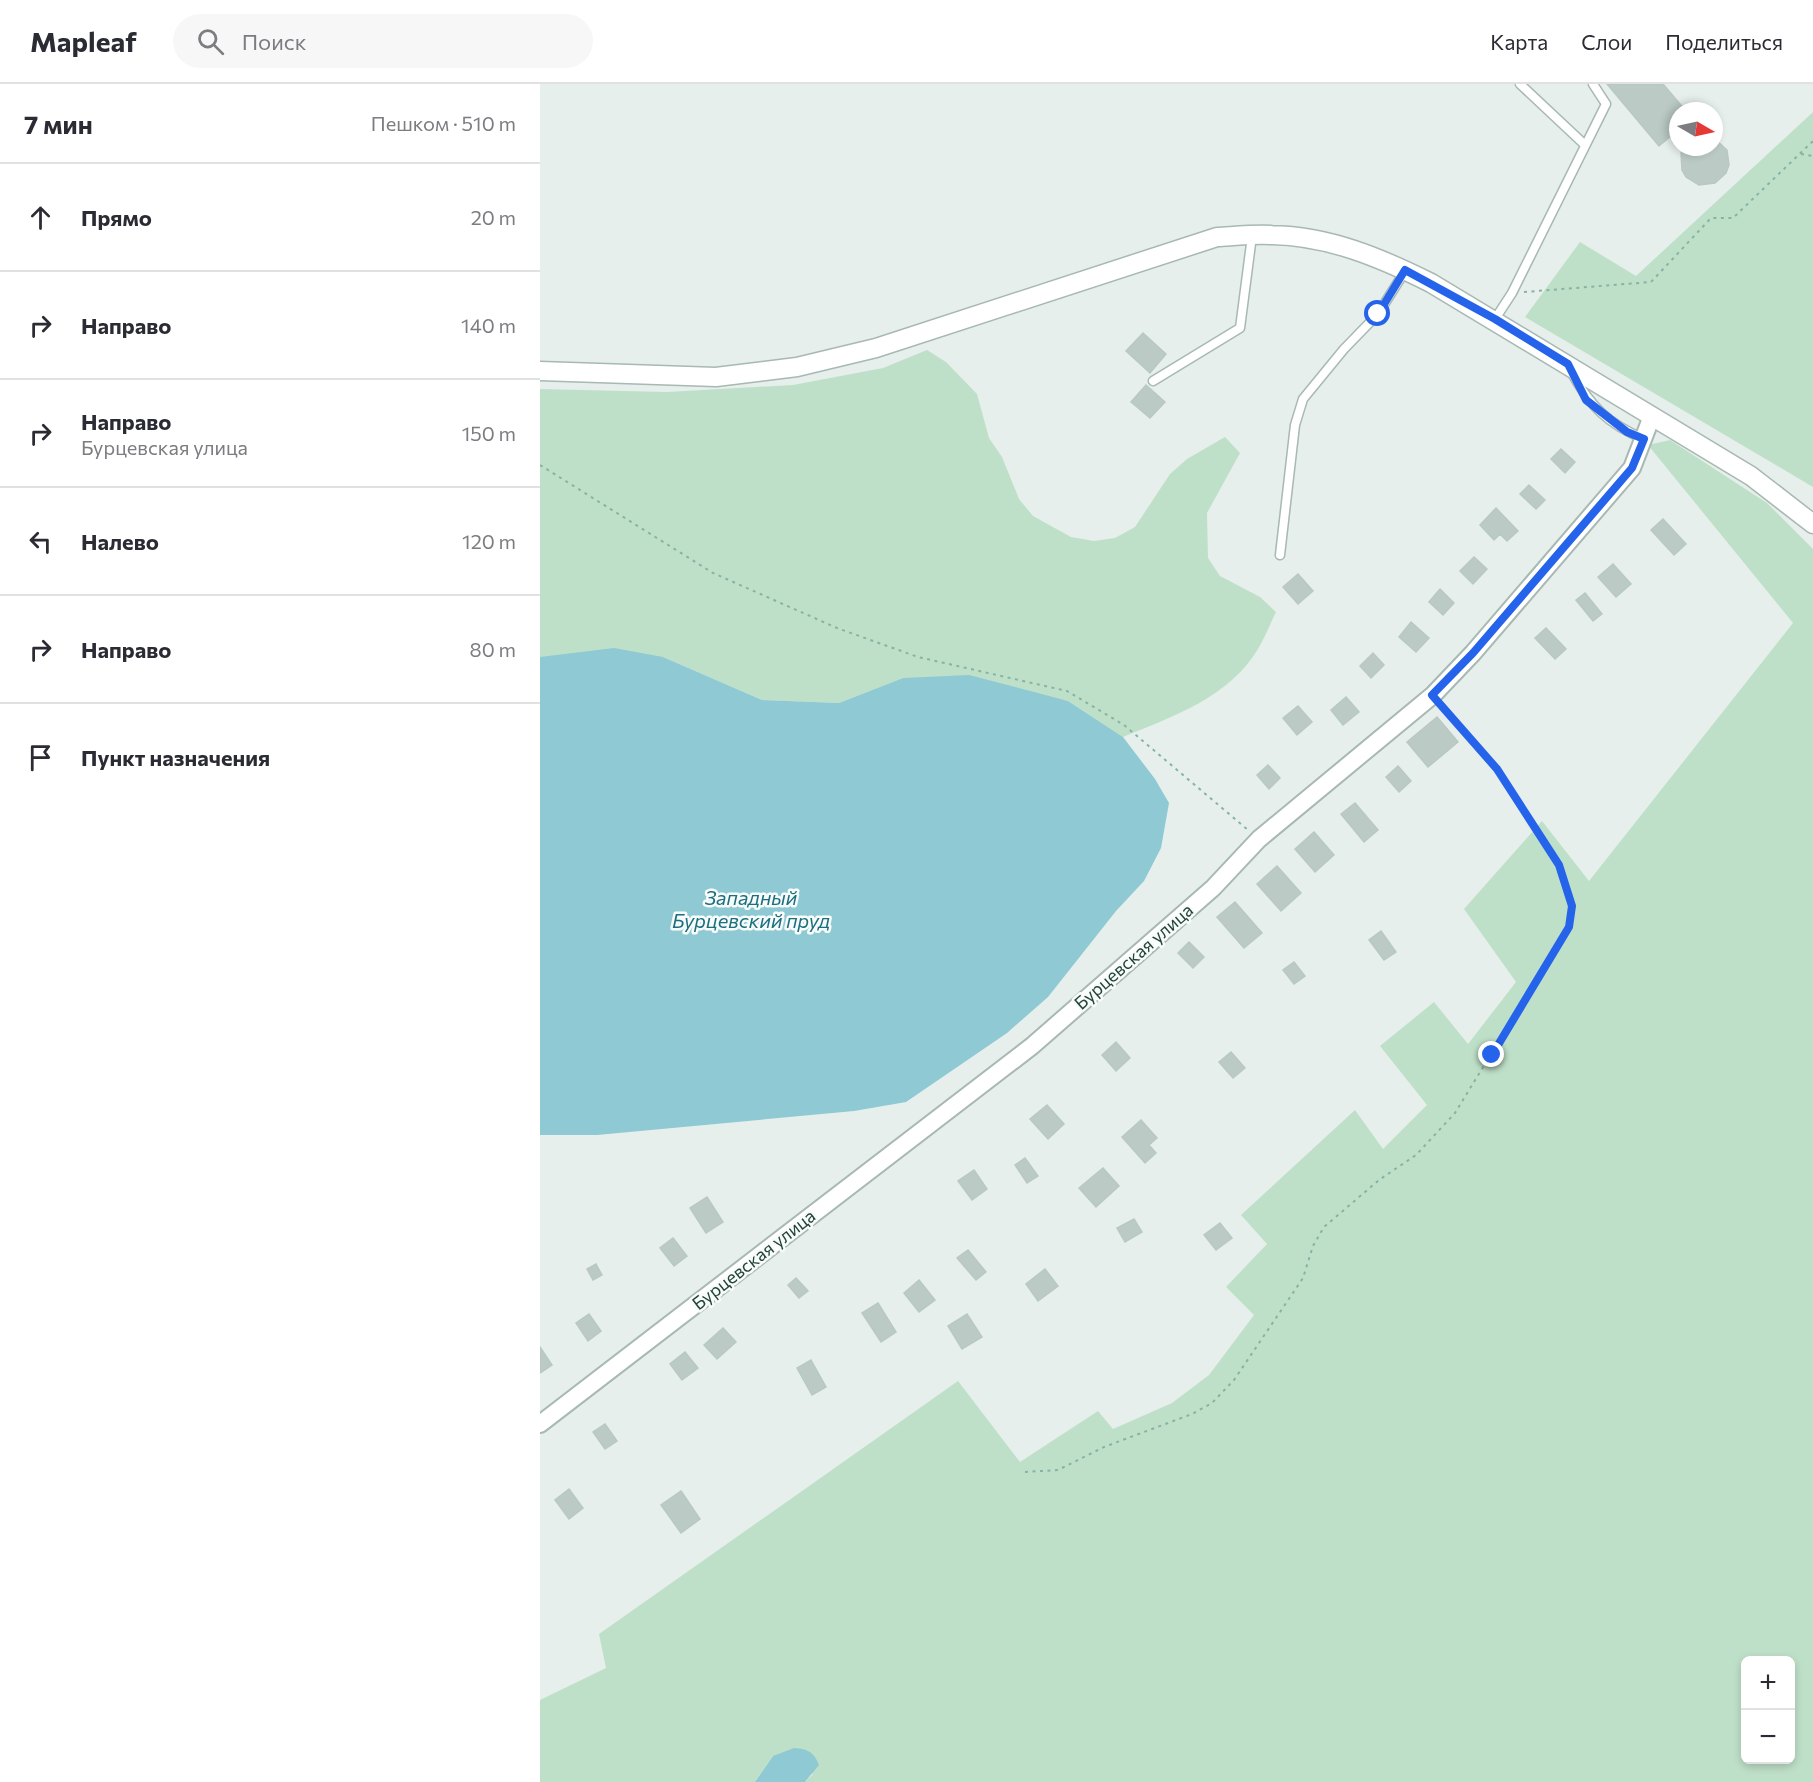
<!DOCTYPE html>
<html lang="ru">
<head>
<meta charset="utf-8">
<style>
	:root { --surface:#fff; --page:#f7f7f7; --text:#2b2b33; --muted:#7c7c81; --line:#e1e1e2 }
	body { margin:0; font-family:Commissioner,sans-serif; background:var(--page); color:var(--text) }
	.controls { position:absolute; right:18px; bottom:18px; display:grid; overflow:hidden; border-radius:9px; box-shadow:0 3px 9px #0003 }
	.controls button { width:54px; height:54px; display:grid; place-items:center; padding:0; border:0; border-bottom:2px solid var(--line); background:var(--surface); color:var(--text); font:30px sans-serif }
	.compass { position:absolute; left:1129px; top:18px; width:54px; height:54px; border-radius:50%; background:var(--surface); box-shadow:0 3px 9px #0003; rotate:99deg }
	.stop { position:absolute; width:18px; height:18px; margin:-14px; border:4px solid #2563eb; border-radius:50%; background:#fff }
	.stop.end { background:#2563eb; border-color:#fff; box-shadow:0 2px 6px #0008 }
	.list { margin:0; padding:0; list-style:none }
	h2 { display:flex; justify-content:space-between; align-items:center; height:78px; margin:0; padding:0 24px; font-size:26px }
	h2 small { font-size:20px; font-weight:400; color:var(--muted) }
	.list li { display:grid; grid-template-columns:39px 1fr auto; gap:18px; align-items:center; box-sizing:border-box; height:108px; padding:0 24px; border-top:2px solid var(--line) }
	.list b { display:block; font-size:22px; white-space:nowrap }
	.list p { margin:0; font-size:20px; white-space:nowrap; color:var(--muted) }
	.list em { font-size:20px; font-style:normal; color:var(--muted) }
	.icon { flex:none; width:33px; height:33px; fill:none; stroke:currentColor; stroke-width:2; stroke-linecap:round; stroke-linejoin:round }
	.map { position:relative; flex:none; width:1273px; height:1698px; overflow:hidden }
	header { display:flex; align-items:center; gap:36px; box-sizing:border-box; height:84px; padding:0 30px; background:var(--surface); border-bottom:2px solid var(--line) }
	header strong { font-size:28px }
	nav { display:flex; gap:33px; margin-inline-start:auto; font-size:21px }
	.search { width:420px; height:54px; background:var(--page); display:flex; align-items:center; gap:15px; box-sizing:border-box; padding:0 21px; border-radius:33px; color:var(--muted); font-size:22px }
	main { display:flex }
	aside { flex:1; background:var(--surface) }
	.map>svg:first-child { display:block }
</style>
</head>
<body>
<header>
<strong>Mapleaf</strong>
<div class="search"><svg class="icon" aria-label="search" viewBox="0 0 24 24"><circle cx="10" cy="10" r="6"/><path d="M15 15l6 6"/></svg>Поиск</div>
<nav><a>Карта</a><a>Слои</a><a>Поделиться</a></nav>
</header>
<main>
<aside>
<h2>7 мин<small>Пешком · 510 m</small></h2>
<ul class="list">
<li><svg class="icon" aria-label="ahead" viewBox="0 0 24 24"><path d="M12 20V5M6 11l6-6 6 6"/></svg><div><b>Прямо</b></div><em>20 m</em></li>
<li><svg class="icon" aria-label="right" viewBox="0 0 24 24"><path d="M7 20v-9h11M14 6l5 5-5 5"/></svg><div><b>Направо</b></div><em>140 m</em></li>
<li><svg class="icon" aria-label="right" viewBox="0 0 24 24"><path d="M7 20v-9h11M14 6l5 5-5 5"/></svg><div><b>Направо</b><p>Бурцевская улица</p></div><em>150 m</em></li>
<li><svg class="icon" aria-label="left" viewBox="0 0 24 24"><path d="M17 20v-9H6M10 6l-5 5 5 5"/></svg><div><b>Налево</b></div><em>120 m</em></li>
<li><svg class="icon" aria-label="right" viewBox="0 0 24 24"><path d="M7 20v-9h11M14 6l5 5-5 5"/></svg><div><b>Направо</b></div><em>80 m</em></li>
<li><svg class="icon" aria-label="arrive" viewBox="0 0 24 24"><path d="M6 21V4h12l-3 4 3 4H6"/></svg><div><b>Пункт назначения</b></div></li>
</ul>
</aside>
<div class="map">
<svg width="1273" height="1698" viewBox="0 0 1273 1698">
	<rect width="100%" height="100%" fill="#e6efeb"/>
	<path fill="#bfe0c8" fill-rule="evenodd" d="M1273,28V403L985,233L1040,158L1096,192Z
		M387,266L406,278L437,310L449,354L462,373L479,415L493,432L531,453L554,457L575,454L595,443L630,390L647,375L685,353L700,369L667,429L668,474L680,492L720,513L736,528C730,540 725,553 718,565C689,614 631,633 583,653L528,617L363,594L299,619L222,616L123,573H0V305L127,308L253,301L343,284Z
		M1130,356L1227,419L1273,465V1698H265L273,1690L233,1672L215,1698H0V1616L66,1584L59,1550L418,1297L480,1378L558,1327L573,1345L632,1319L669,1291L714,1231L686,1203L727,1160L701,1131L815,1026L843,1065L887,1021L840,962L894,918L928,960L976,898L924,825L1002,737L1049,797L1253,539L1108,361ZM1206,1576H1250V1676H1206Z"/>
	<path fill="#8ec9d4" d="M74,564L123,573L222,616L299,619L363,594L429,591L528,617L583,653L615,695L629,719L621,764L604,797L576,827L508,913L467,949L366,1018L314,1027L57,1051H0V573Z
		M254,1664C268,1665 274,1668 279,1681L265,1698H215L233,1672Z"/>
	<path fill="#bbcac4" stroke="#b8c9c2" stroke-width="1.5" d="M1067,0H1123L1146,27H1138V46L1119,62Z
		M1174,54L1187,66L1189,81L1186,89L1175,99L1159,101L1146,93L1142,86L1141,69L1145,63H1174Z
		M603,249L626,270L610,289L586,267Z
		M606,301L625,318L610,334L591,318Z
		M1021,365L1035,378L1025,389L1011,375Z
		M989,401L1005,416L996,425L980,410Z
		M956,424L978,447L967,457L960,450L954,456L940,441Z
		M1123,435L1146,460L1134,471L1111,446Z
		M934,473L947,485L933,500L920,487Z
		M1073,480L1091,500L1076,513L1058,493Z
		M758,490L773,507L758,520L743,503Z
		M900,505L914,519L903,531L889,518Z
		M1045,509L1062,530L1053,537L1036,516Z
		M871,538L889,554L876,568L859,553Z
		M1006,544L1026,565L1015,575L995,554Z
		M833,569L844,581L831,594L820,582Z
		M806,613L819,628L803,641L791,626Z
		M758,622L772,638L757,651L743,634Z
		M897,633L918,658L888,683L867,658Z
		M728,681L740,694L729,705L717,691Z
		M858,682L871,697L859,708L846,693Z
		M815,719L838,746L824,758L801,730Z
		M774,748L794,771L775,788L755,765Z
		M737,782L761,809L741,827L717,800Z
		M695,818L722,849L704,864L677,833Z
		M841,847L856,868L844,876L829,856Z
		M649,858L664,873L653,884L638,869Z
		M754,878L765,892L754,900L743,886Z
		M576,958L590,974L576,987L562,971Z
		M691,968L705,984L693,994L679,978Z
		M507,1021L524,1040L508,1055L490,1035Z
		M601,1036L617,1054L609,1061L616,1069L605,1079L582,1053Z
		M485,1074L498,1092L487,1099L475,1081Z
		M563,1084L579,1102L556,1123L539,1104Z
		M434,1086L447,1105L432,1116L418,1097Z
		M167,1113L183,1138L166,1149L150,1124Z
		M594,1135L602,1148L585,1158L577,1144Z
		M680,1139L692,1154L676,1166L664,1151Z
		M133,1154L147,1172L134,1182L120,1164Z
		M428,1166L446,1188L436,1196L417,1174Z
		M56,1180L62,1191L53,1196L47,1185Z
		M505,1185L518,1202L498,1217L486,1200Z
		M256,1194L268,1207L259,1214L248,1201Z
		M379,1196L395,1216L379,1228L364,1209Z
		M338,1219L356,1248L341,1258L322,1229Z
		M49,1230L61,1247L48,1257L36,1239Z
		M427,1230L442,1253L422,1265L408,1242Z
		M183,1244L196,1258L177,1275L164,1261Z
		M0,1263L12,1281L0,1289Z
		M145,1268L158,1284L142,1296L130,1280Z
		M271,1276L286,1303L272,1311L257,1284Z
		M65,1340L77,1357L65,1365L53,1348Z
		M29,1405L43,1424L29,1435L15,1416Z
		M141,1407L160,1435L141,1449L121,1421Z"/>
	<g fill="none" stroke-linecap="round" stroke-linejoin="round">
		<defs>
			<path id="service" d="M980,0L1045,61
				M955,235L972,209L1066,20L1053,0
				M1032,289C1050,322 1068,340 1104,355
				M613,297L700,244L712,152
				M740,471L755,341L763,315L804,265L838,230L865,187"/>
			<path id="minor" d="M0,1340L492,962L673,804L719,755L893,611L933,569L1092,384L1112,332"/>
			<path id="tertiary" d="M0,287L176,293L257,283L336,264L677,153C695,152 714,150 732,151C789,152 841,174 891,199L1211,392L1273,440"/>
		</defs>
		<use href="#service" stroke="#a8b8b2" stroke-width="11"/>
		<use href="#minor" stroke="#a8b8b2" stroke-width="20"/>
		<use href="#tertiary" stroke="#a8b8b2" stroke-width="21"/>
		<path stroke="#86b3a5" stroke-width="2" stroke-dasharray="3 4.5" stroke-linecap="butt" d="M1261,70L1273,72
			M984,208L1111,198L1171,134H1193L1273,57
			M0,381L173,489L297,544L378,573L527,607L584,641L708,746
			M485,1388L518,1386L564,1363L652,1330L672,1319L694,1296L763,1194L773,1162L784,1143L839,1096L876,1071L915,1029L1029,843L1032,822L1019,781L957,685L903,623"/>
		<use href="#service" stroke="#fff" stroke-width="8"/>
		<use href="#minor" stroke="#fff" stroke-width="16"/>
		<use href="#tertiary" stroke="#fff" stroke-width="18"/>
	</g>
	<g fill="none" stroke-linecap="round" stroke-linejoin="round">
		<path stroke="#2563eb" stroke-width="8" d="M838,230L865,186L955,235L1028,280L1046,316L1087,348L1104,355L1092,384L933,569L892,611L957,685L1019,781L1032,822L1029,843L952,971"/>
	</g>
	<g text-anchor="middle" stroke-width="5" stroke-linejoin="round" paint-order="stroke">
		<g font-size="18" fill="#24423a" stroke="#f7fbf9">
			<text transform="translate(594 873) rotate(-41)" y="6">Бурцевская улица</text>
			<text transform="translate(214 1176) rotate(-38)" y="6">Бурцевская улица</text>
		</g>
		<g font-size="20" font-style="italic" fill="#1c6f80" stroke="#f7fbf9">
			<text x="211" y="821">Западный<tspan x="211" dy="23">Бурцевский пруд</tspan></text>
		</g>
	</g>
</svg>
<div class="controls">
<button>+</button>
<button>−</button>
</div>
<svg class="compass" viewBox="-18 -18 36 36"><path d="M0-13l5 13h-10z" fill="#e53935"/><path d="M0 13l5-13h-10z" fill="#7c7c81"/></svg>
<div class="stop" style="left:838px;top:230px"></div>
<div class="stop end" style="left:952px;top:971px"></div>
</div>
</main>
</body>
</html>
